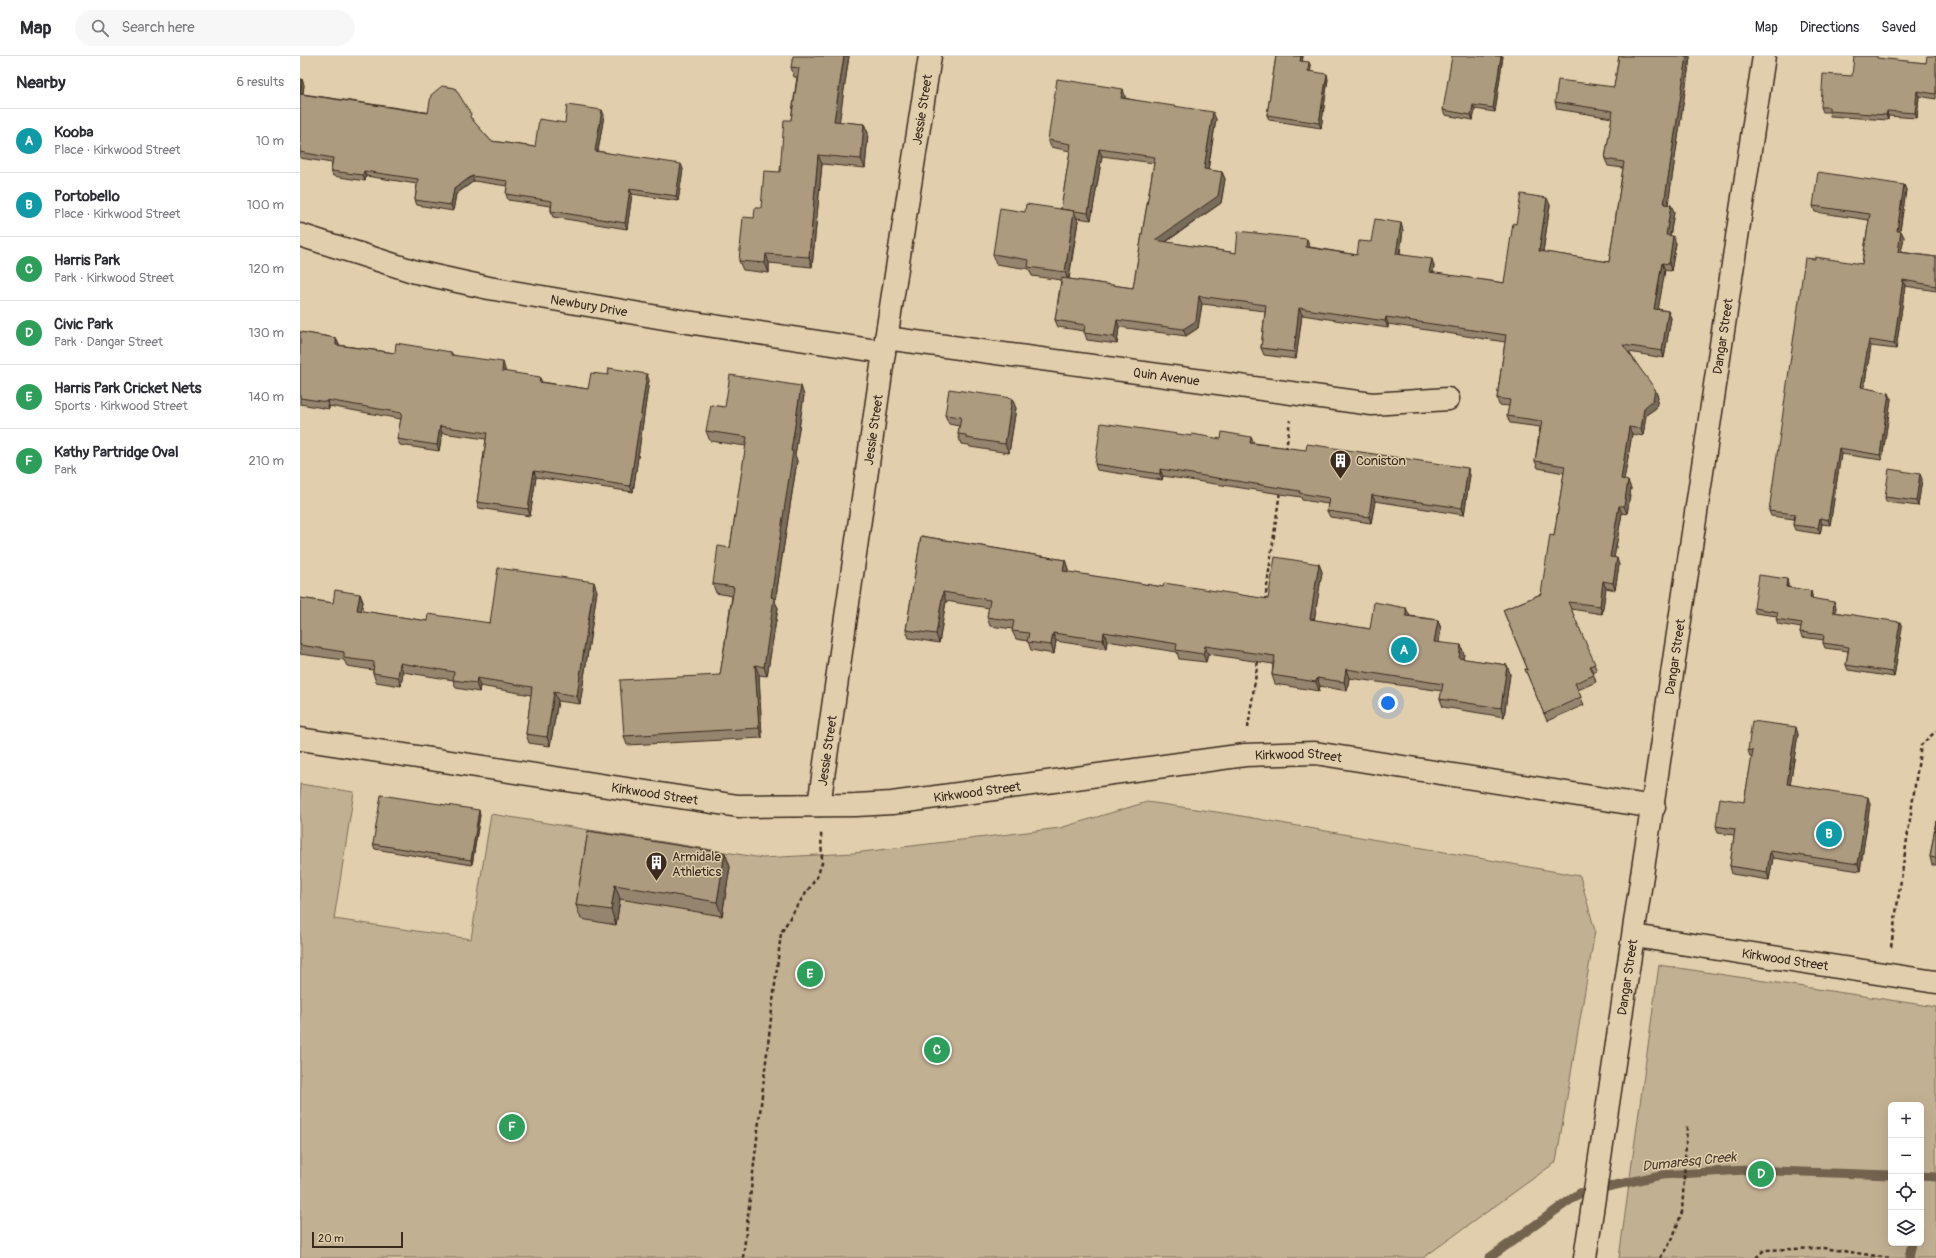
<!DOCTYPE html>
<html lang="en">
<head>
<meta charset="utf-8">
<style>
	:root { --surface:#fff; --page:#f7f7f7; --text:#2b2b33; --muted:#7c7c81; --line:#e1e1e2; --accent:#111827 }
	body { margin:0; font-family:Pangolin,sans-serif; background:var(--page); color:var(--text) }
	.controls { position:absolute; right:12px; bottom:12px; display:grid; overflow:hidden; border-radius:6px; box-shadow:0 4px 16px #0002 }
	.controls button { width:36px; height:36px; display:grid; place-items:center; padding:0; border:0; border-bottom:1px solid var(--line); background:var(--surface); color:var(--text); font:20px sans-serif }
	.scale { position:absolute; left:12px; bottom:10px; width:91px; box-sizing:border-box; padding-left:4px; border:2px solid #3b2a1e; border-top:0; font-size:11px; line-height:14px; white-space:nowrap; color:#3b2a1e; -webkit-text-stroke:3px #e0ceac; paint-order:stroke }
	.you { position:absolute; left:1088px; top:647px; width:14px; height:14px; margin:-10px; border:3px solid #fff; border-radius:50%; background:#1a73e8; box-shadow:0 0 0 6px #1a73e833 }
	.badge { display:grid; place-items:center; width:26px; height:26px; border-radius:50%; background:var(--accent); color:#fff; font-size:13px; font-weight:700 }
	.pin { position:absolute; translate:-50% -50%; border:2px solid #fff; box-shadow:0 1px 4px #0006 }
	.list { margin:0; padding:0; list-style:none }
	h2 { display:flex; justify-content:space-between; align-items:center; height:52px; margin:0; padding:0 16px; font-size:17px }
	h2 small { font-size:13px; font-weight:400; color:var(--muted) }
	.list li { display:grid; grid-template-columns:26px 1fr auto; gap:12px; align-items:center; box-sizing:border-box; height:64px; padding:0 16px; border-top:1px solid var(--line) }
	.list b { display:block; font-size:15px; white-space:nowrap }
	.list p { margin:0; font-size:13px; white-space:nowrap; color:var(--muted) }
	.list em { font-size:13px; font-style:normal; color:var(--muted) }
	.icon { flex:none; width:22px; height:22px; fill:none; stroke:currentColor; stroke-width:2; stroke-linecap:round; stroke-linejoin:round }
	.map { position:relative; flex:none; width:1636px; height:1202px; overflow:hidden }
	header { display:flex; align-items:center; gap:24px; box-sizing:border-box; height:56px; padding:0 20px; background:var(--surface); border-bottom:1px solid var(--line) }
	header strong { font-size:19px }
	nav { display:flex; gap:22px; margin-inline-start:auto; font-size:14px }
	.search { width:280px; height:36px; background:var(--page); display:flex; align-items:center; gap:10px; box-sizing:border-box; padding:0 14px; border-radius:22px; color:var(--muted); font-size:15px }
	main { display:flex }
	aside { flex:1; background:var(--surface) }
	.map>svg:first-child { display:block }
</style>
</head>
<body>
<header>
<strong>Map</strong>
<div class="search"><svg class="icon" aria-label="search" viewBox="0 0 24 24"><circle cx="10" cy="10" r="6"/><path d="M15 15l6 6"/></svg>Search here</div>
<nav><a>Map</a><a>Directions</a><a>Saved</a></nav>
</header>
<main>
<aside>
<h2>Nearby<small>6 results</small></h2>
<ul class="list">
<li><span class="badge" style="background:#0f9aa8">A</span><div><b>Kooba</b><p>Place · Kirkwood Street</p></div><em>10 m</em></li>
<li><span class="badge" style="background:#0f9aa8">B</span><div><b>Portobello</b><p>Place · Kirkwood Street</p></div><em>100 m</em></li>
<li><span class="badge" style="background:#2e9e5b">C</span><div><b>Harris Park</b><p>Park · Kirkwood Street</p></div><em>120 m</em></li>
<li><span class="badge" style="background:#2e9e5b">D</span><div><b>Civic Park</b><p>Park · Dangar Street</p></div><em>130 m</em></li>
<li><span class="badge" style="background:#2e9e5b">E</span><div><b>Harris Park Cricket Nets</b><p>Sports · Kirkwood Street</p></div><em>140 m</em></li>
<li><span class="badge" style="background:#2e9e5b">F</span><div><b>Kathy Partridge Oval</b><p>Park</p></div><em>210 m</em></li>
</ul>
</aside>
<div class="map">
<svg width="1636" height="1202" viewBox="0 0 1636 1202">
	<rect width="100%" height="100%" fill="#e0ceac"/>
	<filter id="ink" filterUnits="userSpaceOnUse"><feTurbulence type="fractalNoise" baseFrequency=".025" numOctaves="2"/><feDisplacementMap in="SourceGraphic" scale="8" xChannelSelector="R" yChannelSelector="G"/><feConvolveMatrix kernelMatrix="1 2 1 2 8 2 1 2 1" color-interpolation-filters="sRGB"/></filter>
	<g filter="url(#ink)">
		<path fill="#c2b092" stroke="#7e6d58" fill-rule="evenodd" d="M0,728L54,736L34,863L171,883L191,758L462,802L554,797L760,772L847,746L930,758L1280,820L1295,875L1256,1106L1123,1202H0Z
			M1359,909L1636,951V1202H1319ZM1591,1049H1621V1187H1591Z"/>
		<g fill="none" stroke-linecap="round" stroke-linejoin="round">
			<path stroke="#73624e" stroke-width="9" d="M1621,1120L1636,1121
				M1189,1202L1280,1137L1361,1119L1445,1114L1591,1119
				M1609,1202L1612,1187"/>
			<defs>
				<g id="minor">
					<path id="s1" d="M0,179L116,216L189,232L387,266L584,296"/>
					<path id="s2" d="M586,282L1072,348L1148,343"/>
					<path id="s3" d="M0,683L438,750L556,749L592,747L945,699L1015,697L1354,751"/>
					<path id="s4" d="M519,749L584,296L630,0"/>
					<path id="s5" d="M1334,880L1636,926"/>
					<path id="s6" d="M1285,1202L1464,0"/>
				</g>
			</defs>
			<use href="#minor" stroke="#3b2a1e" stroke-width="25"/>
			<path stroke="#3b2a1e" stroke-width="2.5" stroke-dasharray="4 3" stroke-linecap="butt" d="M986,394L990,364
				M965,545L980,435
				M948,672L958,604
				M1591,891L1621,689L1636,675
				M443,1202L481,877L495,853L517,821L522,807L521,777
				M1360,1202L1372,1184L1382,1156L1387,1070
				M1456,1202L1464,1194L1523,1192L1590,1202"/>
			<use href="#minor" stroke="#e0ceac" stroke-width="22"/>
		</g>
		<path fill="#95856e" stroke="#3b2a1e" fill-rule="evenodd" d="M549,0L539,66L564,68L568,77L565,112L522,108L512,211L469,207V217L443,214L439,205L454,162L461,152L480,116L491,64L497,21H494L491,11Z
			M976,0H1003L1002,6L1011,11L1010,15L1028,23L1021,72L969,64L967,59Z
			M1203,0L1195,56L1175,53L1173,64L1145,59L1143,54Z
			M1319,0H1390V2L1368,148L1371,149L1374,156L1370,180L1376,187L1371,215L1365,214L1358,253L1368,255L1371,262L1364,302L1329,296L1358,341L1356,352L1346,359L1343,380L1332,378L1324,424L1331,432L1327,458L1322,457L1314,501L1319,509L1315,534L1306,532L1302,558L1271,553L1297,615L1293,617L1296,626L1278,634L1284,649L1247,665L1225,613L1228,614L1203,554L1241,538L1254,480L1264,417L1238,412L1235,405L1240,371L1210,367L1207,360L1209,350L1199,349L1197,342L1205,286L1088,268V272L1002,259L996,303L964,299L961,292L965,255L902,248L898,272L886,280L819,271L817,288L787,284L784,275L758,271L755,264L761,224L732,220L729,213L696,208L693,198L725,156L761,153L770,95L751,91L748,84L825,40V42L916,63L908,114L922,116L925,123L921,147L866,186L936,197L1010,191L1057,199L1071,186L1103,174L1100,198L1134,210L1133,217L1204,227L1216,168L1250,149L1243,196L1309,206L1323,112L1308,110L1305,103L1312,62L1257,53L1255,46L1314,31ZM802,100L854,107L833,232L769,223L778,165L777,162L791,164Z
			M1636,0V43L1619,40L1617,62L1588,60V64L1530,60L1529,56H1523L1521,51L1552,20L1579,3L1626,7Z
			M0,23L4,29L3,38L173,63L172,64L191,85L235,91L265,67L304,59L298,95L383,113L378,145L332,138L327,173L253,161L251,155V150L208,144L206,138L207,130L174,125L156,138L153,155L117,149L115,144L117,128L66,120L65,125L33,120L31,115L32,107L0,102Z
			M1604,129L1606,134L1600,175L1604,181L1601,196L1636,201V235L1605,230L1596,293L1571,290L1564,332L1589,337L1591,343L1582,404L1541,398L1530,469L1522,468L1520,478L1495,474L1493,469L1494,463L1471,460L1469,455L1515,203L1562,208L1569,164L1515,156L1513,150Z
			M0,276L36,282L39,289L95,297L151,296L153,299L205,313V316L242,326L288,333L308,319L349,324L333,436L236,421L230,460L179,452L177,446L186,383L142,377L139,395L100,389L97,383L101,363L29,350V353L0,348Z
			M504,339L495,399L497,405L475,546L478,552L467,620L459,619L462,682L327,689L324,680L420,619L432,540L416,537L413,528L430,492L446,390L410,385L406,375L425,351Z
			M716,352L709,397L670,391L669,389L661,388L658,378L659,370L649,368L645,359Z
			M892,380L954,387L1170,419L1164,459L1075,445L1071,467L1030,461L1027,455L1028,448L1002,444L1001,441L863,420L862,424L797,414L795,408Z
			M1622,423L1618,450L1586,446L1585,441Z
			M621,480L765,504L768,513L767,516L863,531L968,543L1019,508L1022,516L1014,564L1070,573L1110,560L1138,564L1141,573L1139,586L1164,598L1163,603L1207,609L1210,618L1204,661L1143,651L1140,643L1142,635L1049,622L1047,635L1020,630L1019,635L975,628L972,619L973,608L908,598L906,606L879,603L877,596L807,585L806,593L756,585L754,598L731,594L728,585L716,583L712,575L713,573L690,570L687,561L689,552L646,545L639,587L609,582L606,574Z
			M1488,528V531L1511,535L1512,540V542L1536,551L1535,556L1602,571L1594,621L1548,614L1546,609L1548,595L1525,592L1523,587L1524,584L1502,581L1500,576L1501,572L1478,568L1476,563L1477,560L1455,557L1454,552Z
			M297,535L280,648L258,645L250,690L229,687L226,678L231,639L180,630L179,636L156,632L153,624L103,616L101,630L76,626L73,617V614L47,610L44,604L0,598V542L33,547L60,538L63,546L61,555L127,565L190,567Z
			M1498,678L1490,729L1570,748L1560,815L1473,802L1469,824L1432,818L1430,810L1434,779L1418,777L1416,770L1444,746L1452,702L1450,701L1448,694Z
			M180,759L172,809L75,793L73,788Z
			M1636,765V809H1632L1630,801Z
			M288,775L425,797L430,811L422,860L320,843L316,869L281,863L276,849Z"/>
		<path fill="#796c5a" stroke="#3b2a1e" d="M544,0H549L538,75L534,65Z
			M1001,0H1003L1002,10L1000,5Z
			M1201,0H1203L1195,56L1193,52Z
			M1387,0H1390V2L1367,155L1364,148Z
			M1009,6L1011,11L1009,20L1008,15Z
			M1027,18L1028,23L1021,72L1019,67Z
			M2,23L4,29L2,43L0,38Z
			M823,33L825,40L824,49L821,42Z
			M1617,35L1619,40L1617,62L1615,57Z
			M1173,49L1175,53L1173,64L1171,59Z
			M302,54L304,59L297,100L295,95Z
			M1587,55L1588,60V64L1586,59Z
			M913,56L916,63L907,120L904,113Z
			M564,68L568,77L565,112L561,103Z
			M799,93L802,100L791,164L788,157Z
			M518,99L522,108L512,211L509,201Z
			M381,108L383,113L378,145L376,140Z
			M64,115L66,120L65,125L63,119Z
			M922,116L925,123L921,147L858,191L855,184Z
			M172,120L174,125L156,138L153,155L151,149L154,133Z
			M1604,129L1606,134L1599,180L1597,175Z
			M330,133L332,138L327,173L325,167Z
			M1247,142L1250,149L1242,202L1239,195Z
			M1371,149L1374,156L1369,186L1366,179Z
			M774,155L778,165L768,225L765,216Z
			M1101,167L1103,174L1098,205L1096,198Z
			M1601,175L1604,181L1600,201L1598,196Z
			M1373,180L1376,187L1371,215L1369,208Z
			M1007,183L1010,191L1009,198L1006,191Z
			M466,198L469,207V217L465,207Z
			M1132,203L1134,210L1132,223L1129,216Z
			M1362,207L1365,214L1357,260L1354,253Z
			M1603,224L1605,230L1596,293L1594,288Z
			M899,240L902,248L898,272L886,280L883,273Z
			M999,252L1002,259L996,303L994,296Z
			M1368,255L1371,262L1364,302L1362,295Z
			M1086,261L1088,268V272L1085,265Z
			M817,264L819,271L817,288L814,281Z
			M36,282L39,289L38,295L36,289Z
			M1569,284L1571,290L1563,337L1561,331Z
			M203,306L205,313L204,322L202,315Z
			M347,318L349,324L333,436L330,430Z
			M240,321L242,327L239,326Z
			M501,330L504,339L495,399L497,405L475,546L478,552L467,620L464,611L471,541L491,395Z
			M1355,333L1358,341L1356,352L1346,359L1343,380L1341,373L1344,352Z
			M1589,337L1591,343L1582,404L1580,399Z
			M712,342L716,352L709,397L705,388Z
			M27,344L29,350V353L27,346Z
			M140,370L142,377L139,395L137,389Z
			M1329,371L1332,378L1323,430L1321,423Z
			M951,381L954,387L952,394L950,387Z
			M1539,392L1541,398L1530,469L1528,464Z
			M1168,412L1170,419L1164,459L1162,452Z
			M860,413L863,420L862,424L860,418Z
			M234,415L236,421L230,460L228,453Z
			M1620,418L1622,423L1618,450L1616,445Z
			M1328,425L1331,432L1327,458L1324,450Z
			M1072,439L1075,445L1071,467L1069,461Z
			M1319,450L1322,457L1313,508L1310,501Z
			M1520,462L1522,468L1520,478L1518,472Z
			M1317,502L1319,509L1315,534L1313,527Z
			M765,504L768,513L766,523L763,515Z
			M1019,508L1022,516L1013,572L1010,563Z
			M1487,523L1488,528L1487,536L1486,531Z
			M1303,525L1306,532L1302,558L1300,550Z
			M294,526L297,535L280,648L277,640Z
			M1511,535L1512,540L1511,547L1510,542Z
			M643,536L646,545L639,587L636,578Z
			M60,538L63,546L60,563L57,554Z
			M1534,546L1536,551L1535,561L1533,556Z
			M1106,552L1110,560L1109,568L1106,560Z
			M1138,564L1141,573L1137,594L1134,586Z
			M1600,566L1602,571L1594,621L1592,616Z
			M804,576L807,585L806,593L803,584Z
			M753,577L756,585L754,598L751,589Z
			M1161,589L1164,598L1162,610L1159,602Z
			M905,590L908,598L906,606L903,598Z
			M100,607L103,616L101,630L98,621Z
			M455,609L459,619L462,682L459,672Z
			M1207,609L1210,618L1204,661L1201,652Z
			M1046,613L1049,622L1047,635L1044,626Z
			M177,622L180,630L179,636L176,627Z
			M1017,622L1020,630L1019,635L1016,626Z
			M254,636L258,645L250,690L247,681Z
			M1496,671L1498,678L1489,736L1487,728Z
			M1568,741L1570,748L1560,815L1558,808Z
			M179,754L180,759L172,809L171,804Z
			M1470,795L1473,802L1469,824L1467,816Z
			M425,797L430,811L422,860L417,846Z
			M315,829L320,843L316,869L311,854Z"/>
		<path fill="#ad9b80" stroke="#3b2a1e" d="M493,0H544L534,65L564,68L561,103L518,99L509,201L466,198L465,207L439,205L443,161L454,162L455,152H461L464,115L480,116L484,64H491L499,12L491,11Z
			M976,0H1001L1000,5L1009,6L1008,15L1027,18L1019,67L967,59Z
			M1152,0H1201L1193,52L1173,49L1171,59L1143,54Z
			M1319,0H1387L1364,148L1371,149L1366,179L1373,180L1369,208L1362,207L1354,253L1368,255L1362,295L1323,289L1355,333L1353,344L1344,352L1341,373L1329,371L1321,423L1328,425L1324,450H1319L1310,501L1317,502L1313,527L1303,525L1300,550L1268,546L1295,608L1290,610L1294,619L1275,627L1281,641L1244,658L1225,613L1228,614L1203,554L1241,538L1250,479L1254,480L1265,410L1235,405L1242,365L1207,360L1210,344L1197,342L1206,279L1086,261L1085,265L999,252L994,296L961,292L966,249L899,240L896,265L883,273L817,264L814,281L784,277L785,269L755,264L762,222L833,232L855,101L799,93L788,157L761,153L771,88L748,84L757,23L823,33L821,42L913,56L904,113L922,116L918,140L855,184L936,197L938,175L1007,183L1006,191L1057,199L1059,185L1071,186L1075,163L1101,167L1096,198L1132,203L1129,216L1204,227L1213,167L1216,168L1221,138L1247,142L1239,195L1309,206L1324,106L1305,103L1313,55L1255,46L1258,24L1314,31Z
			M1554,0H1577V2L1626,7L1627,0H1636V38L1617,35L1615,57L1587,55L1586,59L1529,55V51H1521L1523,18L1552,20Z
			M0,23H2L0,38L128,57L131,39L142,30L155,32L171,58L170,61L191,85L235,91L239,63L265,67L267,49L302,54L295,95L381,108L376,140L330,133L325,167L251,155L252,145L206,138L208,125L172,120L154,133L151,149L115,144L118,123L64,115L63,119L31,115L33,102L0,96Z
			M1518,116L1604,129L1597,175H1601L1598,196L1636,201V230L1603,224L1594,288L1569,284L1561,331L1589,337L1580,399L1539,392L1528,464L1520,462L1518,472L1493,469L1495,458L1469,455L1505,202L1515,203V201L1562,208L1570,158L1513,150Z
			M726,148L774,155L765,216L728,211L729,204L693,198L700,152L725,156Z
			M0,276L36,282V289L95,297L96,287L151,296V299L203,306L202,315L240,321L239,326L288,333L291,317L308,319L309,312L347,318L330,430L234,415L228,453L177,446L187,377L140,370L137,389L97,383L102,357L27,344V346L0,342Z
			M430,319L501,330L491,395H493L471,541L474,542L464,611L455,609L459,672L324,680L320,624L420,619L434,531L413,528L418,490L430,492L447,381L406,375L411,349L425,351Z
			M649,333L712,342L705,388L666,382V379L658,378L661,361L645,359Z
			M801,367L892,380V378L921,383L922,376L951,381L950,387L1006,394L1007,388L1168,412L1162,452L1072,439L1069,461L1027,455L1029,442L999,437L1000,435L860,413V418L795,408Z
			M1589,413L1620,418L1616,445L1585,441Z
			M621,480L765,504L763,515L863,531L864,527L968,543L975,501L1019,508L1010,563L1070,573L1074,546L1106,552V560L1138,564L1134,586L1161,589L1159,602L1207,609L1201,652L1140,643L1143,628L1046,613L1044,626L1017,622L1016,626L972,619L975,600L905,590L903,598L876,594L877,588L804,576L803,584L753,577L751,589L727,586L729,577L712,575L714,565L687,561L690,544L643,536L636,578L606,574Z
			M198,512L294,526L277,640L254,636L247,681L226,678L232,631L177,622L176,627L153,624L154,616L100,607L98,621L73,617L74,606L44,602V596L0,589V542L33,547L35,534L60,538L57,554L127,565L128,558L190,567Z
			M1459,519L1487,523L1486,531L1511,535L1510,542L1534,546L1533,556L1600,566L1592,616L1546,609L1549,591L1523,587L1524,579L1500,576L1502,567L1476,563L1478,556L1454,552Z
			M1452,665L1496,671L1487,728L1568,741L1558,808L1470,795L1467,816L1430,810L1435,773L1416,770L1420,742L1444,746L1453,695L1448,694Z
			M81,739L179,754L171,804L73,788Z
			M1636,765V802L1630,801Z
			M288,775L425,797L417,846L315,829L311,854L276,849Z"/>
	</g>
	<defs>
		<symbol id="building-pin" viewBox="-11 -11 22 30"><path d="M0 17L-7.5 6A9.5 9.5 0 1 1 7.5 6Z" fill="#3b2a1e" stroke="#e0ceac"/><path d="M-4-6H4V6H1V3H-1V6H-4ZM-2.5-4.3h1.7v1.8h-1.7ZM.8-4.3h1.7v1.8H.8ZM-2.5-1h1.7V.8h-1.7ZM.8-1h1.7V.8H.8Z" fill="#fff"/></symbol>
	</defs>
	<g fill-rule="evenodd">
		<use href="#building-pin" x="1028" y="392" width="25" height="34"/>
		<use href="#building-pin" x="344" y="794" width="25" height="34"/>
	</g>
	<g text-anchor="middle" stroke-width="3" stroke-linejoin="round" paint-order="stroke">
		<g font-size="13" fill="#3b2a1e" stroke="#e0ceac">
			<text dy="5" stroke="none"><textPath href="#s4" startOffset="703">Jessie Street</textPath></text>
			<text dy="5" stroke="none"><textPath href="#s1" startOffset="298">Newbury Drive</textPath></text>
			<text dy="5" stroke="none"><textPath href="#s6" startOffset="932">Dangar Street</textPath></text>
			<text dy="5" stroke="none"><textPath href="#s2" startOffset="283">Quin Avenue</textPath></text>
			<text dy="5" stroke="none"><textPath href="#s4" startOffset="379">Jessie Street</textPath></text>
			<text dy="5" stroke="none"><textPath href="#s6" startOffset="608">Dangar Street</textPath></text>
			<text dy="5" stroke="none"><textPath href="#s4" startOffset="55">Jessie Street</textPath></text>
			<text dy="5" stroke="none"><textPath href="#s3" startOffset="1007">Kirkwood Street</textPath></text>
			<text dy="5" stroke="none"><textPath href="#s3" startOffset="683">Kirkwood Street</textPath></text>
			<text dy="5" stroke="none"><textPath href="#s3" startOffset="359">Kirkwood Street</textPath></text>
			<text dy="5" stroke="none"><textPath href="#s5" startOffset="153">Kirkwood Street</textPath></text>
			<text dy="5" stroke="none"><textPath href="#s6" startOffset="284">Dangar Street</textPath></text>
		</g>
		<g font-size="13" fill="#3b2a1e" stroke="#e0ceac" text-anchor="start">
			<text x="1056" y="409">Coniston</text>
			<text x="372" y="805">Armidale<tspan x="372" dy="15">Athletics</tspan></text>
		</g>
		<g font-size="14" font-style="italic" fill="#4e3d2e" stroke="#e0ceac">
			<text transform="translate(1389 1105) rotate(-6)" y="5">Dumaresq Creek</text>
		</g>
	</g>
</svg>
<div class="controls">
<button>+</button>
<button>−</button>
<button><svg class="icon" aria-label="locate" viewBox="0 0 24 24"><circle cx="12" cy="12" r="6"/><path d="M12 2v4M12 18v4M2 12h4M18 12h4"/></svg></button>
<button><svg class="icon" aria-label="layers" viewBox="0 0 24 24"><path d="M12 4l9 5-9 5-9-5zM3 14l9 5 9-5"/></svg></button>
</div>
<div class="scale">20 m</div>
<div class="you"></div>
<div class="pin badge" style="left:1104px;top:594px;background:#0f9aa8">A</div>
<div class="pin badge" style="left:1529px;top:778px;background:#0f9aa8">B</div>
<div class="pin badge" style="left:637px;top:994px;background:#2e9e5b">C</div>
<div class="pin badge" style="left:1461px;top:1118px;background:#2e9e5b">D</div>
<div class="pin badge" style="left:510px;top:918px;background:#2e9e5b">E</div>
<div class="pin badge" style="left:212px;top:1071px;background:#2e9e5b">F</div>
</div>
</main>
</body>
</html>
